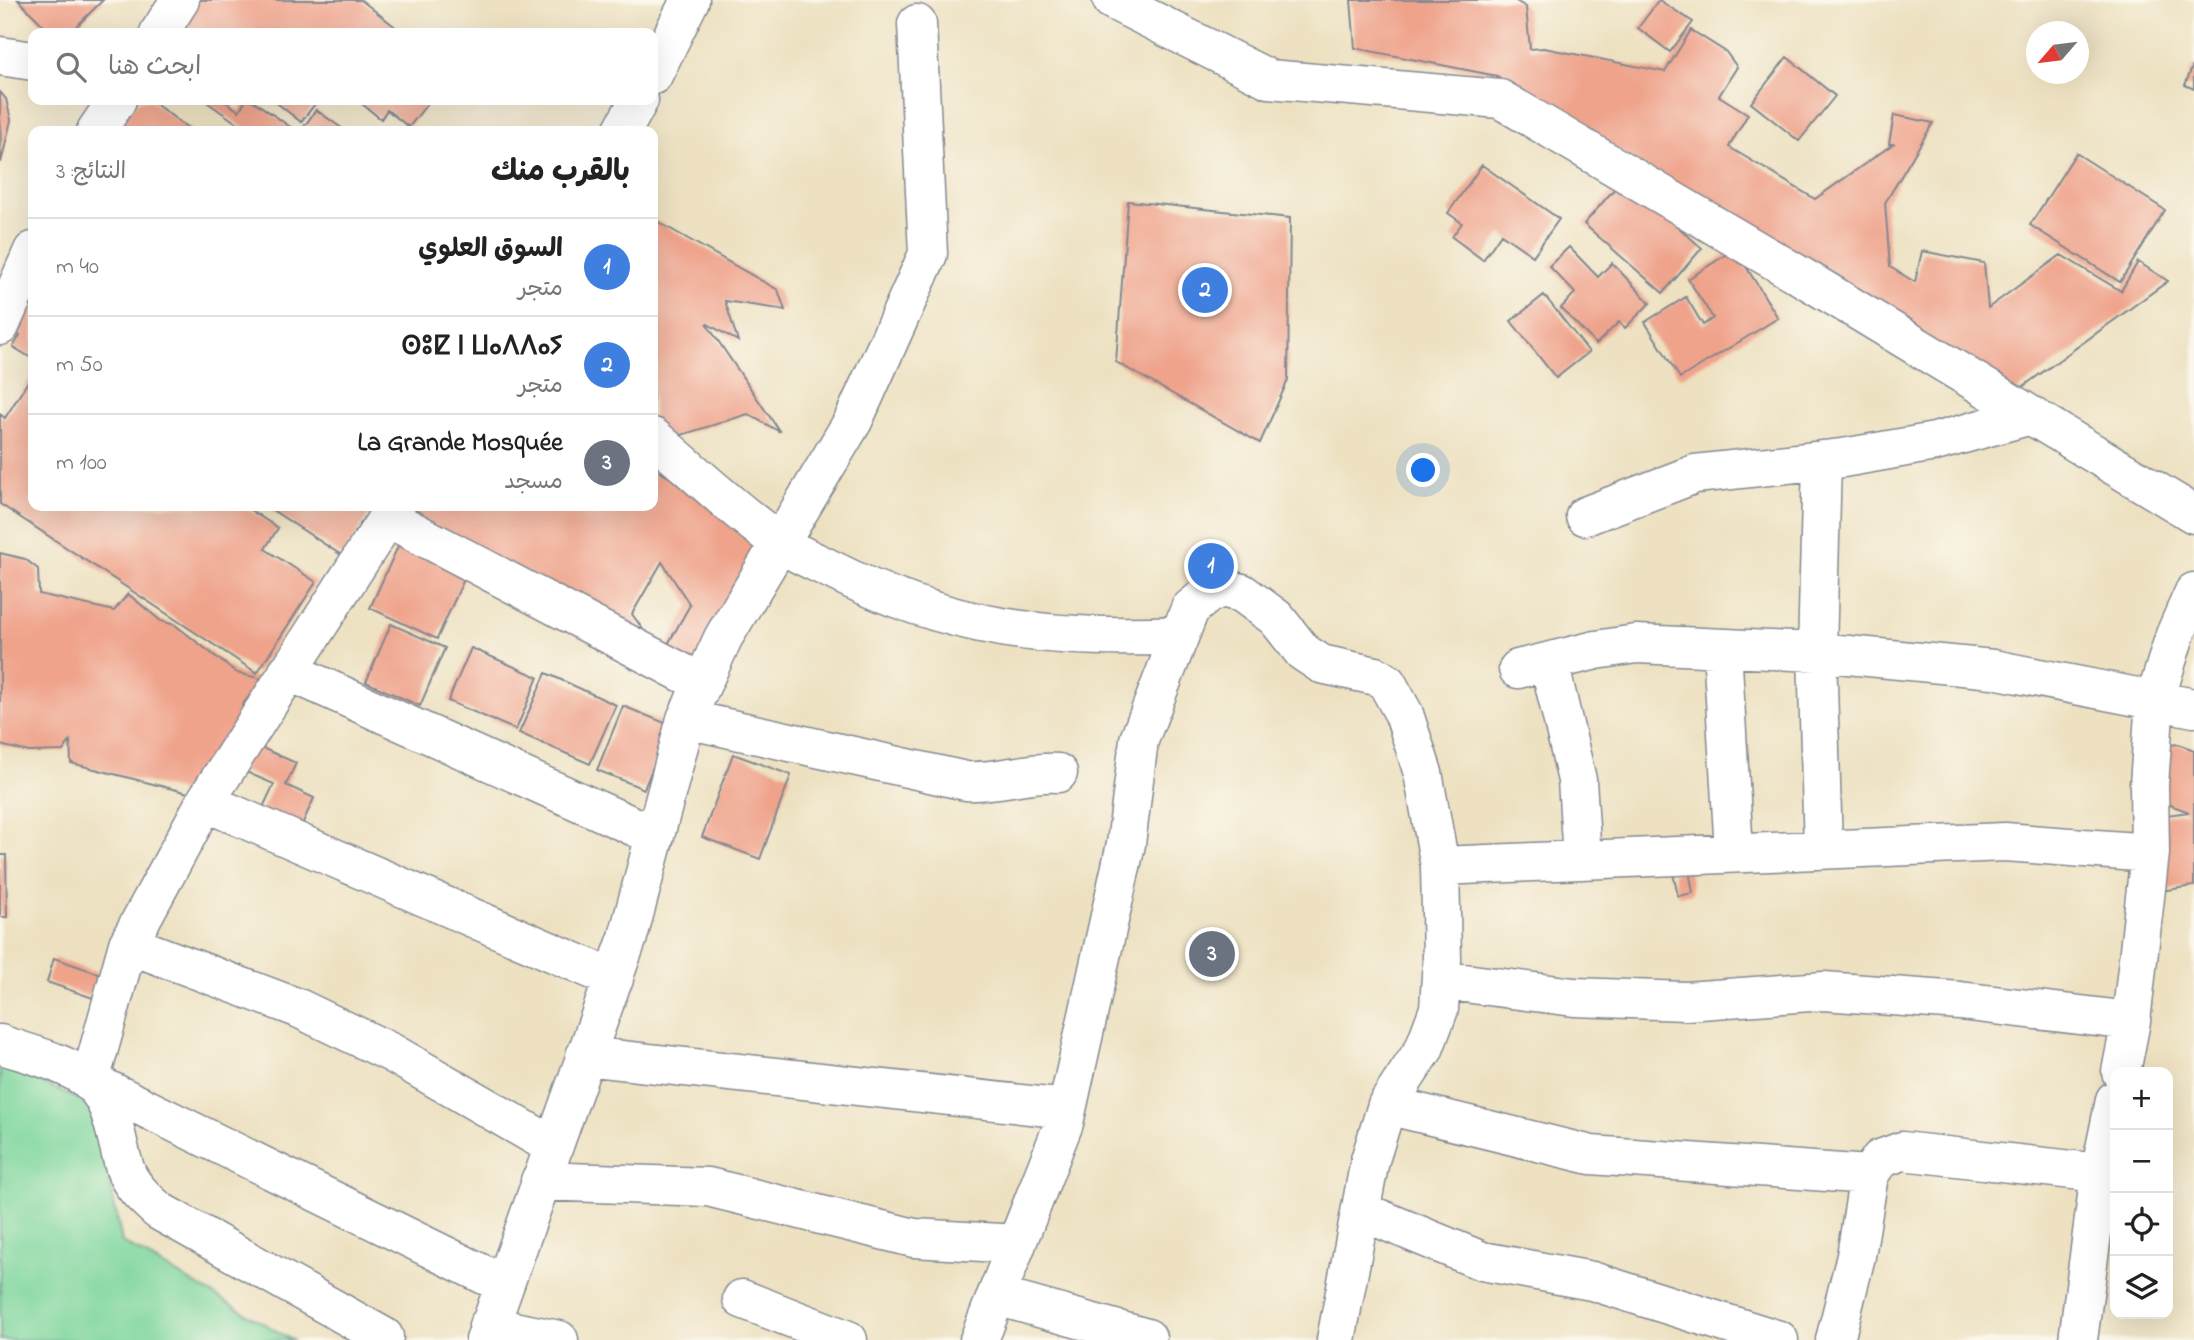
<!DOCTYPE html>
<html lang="ar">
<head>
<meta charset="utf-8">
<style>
	:root { --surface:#fff; --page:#f6f6f6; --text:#222; --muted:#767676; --line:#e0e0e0; --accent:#d1495b }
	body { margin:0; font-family:"Indie Flower","Playpen Sans Arabic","Noto Sans Tifinagh",sans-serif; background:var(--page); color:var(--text); direction:rtl }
	.controls { position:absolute; right:21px; bottom:21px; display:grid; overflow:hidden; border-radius:14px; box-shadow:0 7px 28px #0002 }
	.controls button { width:63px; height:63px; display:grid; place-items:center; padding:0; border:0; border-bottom:2px solid var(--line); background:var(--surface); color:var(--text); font:35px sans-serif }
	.compass { position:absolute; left:2026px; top:21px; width:63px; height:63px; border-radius:50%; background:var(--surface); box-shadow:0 7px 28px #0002; rotate:242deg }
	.you { position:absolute; left:1424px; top:471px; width:24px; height:24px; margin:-18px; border:5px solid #fff; border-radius:50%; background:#1a73e8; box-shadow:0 0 0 10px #1a73e833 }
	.badge { display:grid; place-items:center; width:46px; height:46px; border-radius:50%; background:var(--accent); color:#fff; font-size:23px; font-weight:700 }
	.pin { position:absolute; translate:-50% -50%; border:4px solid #fff; box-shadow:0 2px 7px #0006 }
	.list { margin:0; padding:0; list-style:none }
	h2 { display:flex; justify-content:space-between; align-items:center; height:91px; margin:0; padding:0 28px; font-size:30px }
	h2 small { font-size:23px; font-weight:400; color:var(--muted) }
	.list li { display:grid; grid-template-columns:46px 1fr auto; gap:21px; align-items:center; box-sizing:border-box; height:98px; padding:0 28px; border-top:2px solid var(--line) }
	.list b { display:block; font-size:26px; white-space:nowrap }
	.list p { margin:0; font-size:23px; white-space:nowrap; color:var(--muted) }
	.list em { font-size:23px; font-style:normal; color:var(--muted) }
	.icon { flex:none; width:38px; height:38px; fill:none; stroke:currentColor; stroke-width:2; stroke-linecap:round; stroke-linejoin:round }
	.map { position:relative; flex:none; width:2194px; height:1340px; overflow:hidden; direction:ltr }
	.search { position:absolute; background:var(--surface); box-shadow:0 7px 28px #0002; left:28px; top:28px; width:630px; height:77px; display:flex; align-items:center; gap:18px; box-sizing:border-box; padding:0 24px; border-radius:14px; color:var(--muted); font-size:26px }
	.panel { position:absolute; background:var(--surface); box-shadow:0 7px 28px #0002; left:28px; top:126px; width:630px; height:385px; border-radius:14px; direction:rtl }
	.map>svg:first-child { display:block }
</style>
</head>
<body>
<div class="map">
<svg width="2194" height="1340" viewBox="0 0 2194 1340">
	<rect width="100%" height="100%" fill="#fbf7ec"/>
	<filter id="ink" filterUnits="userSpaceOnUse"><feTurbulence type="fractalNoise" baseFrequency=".0143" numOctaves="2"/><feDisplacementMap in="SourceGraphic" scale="14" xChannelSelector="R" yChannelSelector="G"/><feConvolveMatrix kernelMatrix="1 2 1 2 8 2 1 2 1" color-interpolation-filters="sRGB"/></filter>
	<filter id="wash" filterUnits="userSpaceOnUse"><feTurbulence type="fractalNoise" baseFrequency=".00686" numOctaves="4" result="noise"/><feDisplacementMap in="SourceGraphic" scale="28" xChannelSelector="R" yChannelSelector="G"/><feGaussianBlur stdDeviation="1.57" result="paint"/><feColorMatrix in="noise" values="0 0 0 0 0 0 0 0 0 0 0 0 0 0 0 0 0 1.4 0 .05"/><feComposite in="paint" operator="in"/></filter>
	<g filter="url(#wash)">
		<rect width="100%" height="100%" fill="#ede1c1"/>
		<path fill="#7dd69c" stroke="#4c827d" stroke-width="2" d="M0,1064L94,1106L122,1242L292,1340H0Z"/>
		<g id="blocks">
			<path fill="#efa38b" d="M18,0H103L70,33H51Z
				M198,0H361L403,33H189L179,25Z
				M1351,0H1514L1526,7L1530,49L1544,48L1665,72L1691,30L1726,52L1737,67L1719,96L1748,114L1729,147L1815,199L1893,144H1889L1894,115L1933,123L1885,203L1890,267L1915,282L1922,251L1984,263L1988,308L2061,255L2121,291L2138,262L2168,281L2014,393L1497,76L1355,48Z
				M1659,0L1693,22L1670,52L1638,28Z
				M1787,57L1835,96L1799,141L1751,103Z
				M2194,63V89L2185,85Z
				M0,92L6,99L11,120L1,163Z
				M139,100H150L192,131H116Z
				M204,100H223L239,111L246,100H252L296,131H248Z
				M273,100H318L301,122Z
				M357,100H430L409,127L387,110L381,119Z
				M316,110L346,131H301Z
				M2076,153L2165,210L2120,282L2030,225Z
				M1482,165L1559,219L1533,256L1501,234L1483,260L1452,237L1462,223L1448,213Z
				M1623,179L1702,248L1663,293L1584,224Z
				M1128,201L1290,218L1288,380L1260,443L1116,362Z
				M653,219L778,290L785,310L725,301L738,341L706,323L780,432L748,414L653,444Z
				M1569,247L1598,277L1612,263L1650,303L1625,328L1619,322L1596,344L1561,308L1575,293L1549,266Z
				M1735,249L1778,318L1680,378L1645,322L1686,297L1703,325L1713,318L1688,279Z
				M33,288V359L13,347L20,335L8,328Z
				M1544,295L1589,352L1556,378L1511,321Z
				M29,380L33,382V506H244L278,528L265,549L316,582L257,673L0,504V414L5,418Z
				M653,468L774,537L696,673L663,653L690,605L662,562L632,614L665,661L399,506H653Z
				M266,506H374L343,556Z
				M403,535L470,566L437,639L370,608Z
				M0,553L25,559L38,569L39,594L114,611L128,594L161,621L175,625L237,673L263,679L242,705L251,712L208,798L71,763L70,741L63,751L29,752L0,745Z
				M391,624L445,648L420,706L366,682Z
				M471,648L538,677L516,730L448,701Z
				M546,673L616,705L590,764L519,733Z
				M623,706L670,725L644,789L597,770Z
				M253,744L296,763L286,785L314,798L296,838L257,820L274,784L241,770Z
				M2178,744L2194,750V886L2160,891L2151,817L2189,812L2154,799L2147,748Z
				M733,754L791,775L760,859L702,837Z
				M0,855H6L7,917H0Z
				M1689,870L1693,893L1678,896L1673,873Z
				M54,958L117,980L110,1004L47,982Z"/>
		</g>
	</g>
	<g filter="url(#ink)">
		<use href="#blocks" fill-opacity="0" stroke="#848890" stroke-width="2"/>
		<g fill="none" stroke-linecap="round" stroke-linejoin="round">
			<defs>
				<path id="minor" d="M1112,0L1269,79L1500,99L1814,284L2194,514
					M159,33L180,0
					M0,56L33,61
					M653,75L690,0
					M96,131L117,100
					M622,131L639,100
					M0,326L33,251
					M653,437C694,472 735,511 779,542C794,553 814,561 830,569C948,629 1049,641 1180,635
					M1822,460L1817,652L1823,848
					M395,506L205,802L128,944L90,1081L503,1284
					M1585,516L1695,474L1843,458L1935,442L2031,415
					M388,518L702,683
					M1722,648L1734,852
					M1549,662L1577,780L1582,859
					M1518,669L1596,650L1636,644L1817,652L1993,669L2194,708
					M288,671L653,835
					M686,719L966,781C997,783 1026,771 1058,773
					M205,802L614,979
					M1440,866L2005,842L2150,853
					M128,944L298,1008L392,1053L553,1146
					M1441,980L1574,997L1686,1001L1824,991L1960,1001L2131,1021
					M0,1044C28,1054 66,1062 89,1081C116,1102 115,1145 127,1174C134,1189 147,1200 159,1211L384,1337
					M585,1056L1067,1109
					M2121,1072L2131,1021L2150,853L2149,785L2155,700L2175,635L2194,592
					M1387,1105L1591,1155L1869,1175
					M540,1181L708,1187L914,1238L1017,1244
					M1361,1211L1482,1261L1592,1281L1779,1340
					M996,1296L1147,1338
					M742,1299L848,1340
					M488,1326L559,1340
					M485,1340L628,937L686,719L723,638L853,421L928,254L917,24
					M979,1340L1064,1123L1126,844L1139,740L1190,609L1207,595L1221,588L1242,593L1276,618L1303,652L1321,664L1376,676L1387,683L1404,714L1423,773L1440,866L1442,959L1439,1009L1424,1049L1387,1105L1370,1160L1336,1340
					M1835,1340L1856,1256L1869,1175L1880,1159L1902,1151L2100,1173
					M2078,1340L2100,1173L2115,1100"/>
			</defs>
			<use href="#minor" stroke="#848890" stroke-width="41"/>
			<use href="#minor" stroke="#fff" stroke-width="38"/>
		</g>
	</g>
</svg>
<div class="controls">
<button>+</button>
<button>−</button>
<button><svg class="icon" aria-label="locate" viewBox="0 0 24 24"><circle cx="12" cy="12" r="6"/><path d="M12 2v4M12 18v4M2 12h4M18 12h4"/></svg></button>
<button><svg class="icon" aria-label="layers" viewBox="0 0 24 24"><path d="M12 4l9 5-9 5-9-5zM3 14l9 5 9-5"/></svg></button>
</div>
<svg class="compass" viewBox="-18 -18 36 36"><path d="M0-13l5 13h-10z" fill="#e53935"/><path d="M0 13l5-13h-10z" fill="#767676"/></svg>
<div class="you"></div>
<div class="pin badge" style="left:1211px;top:566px;background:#3f7fe0">1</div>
<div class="pin badge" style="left:1205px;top:290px;background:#3f7fe0">2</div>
<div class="pin badge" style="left:1212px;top:954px;background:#6b7280">3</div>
<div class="search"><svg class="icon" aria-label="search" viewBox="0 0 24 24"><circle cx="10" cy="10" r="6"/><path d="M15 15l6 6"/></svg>ابحث هنا</div>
<section class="panel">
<h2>بالقرب منك<small>النتائج: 3</small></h2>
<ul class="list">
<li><span class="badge" style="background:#3f7fe0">1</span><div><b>السوق العلوي</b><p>متجر</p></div><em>40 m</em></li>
<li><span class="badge" style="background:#3f7fe0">2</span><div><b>ⵙⵓⵇ ⵏ ⵡⴰⴷⴷⴰⵢ</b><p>متجر</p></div><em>50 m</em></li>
<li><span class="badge" style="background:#6b7280">3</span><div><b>La Grande Mosquée</b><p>مسجد</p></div><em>100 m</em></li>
</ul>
</section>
</div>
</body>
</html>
